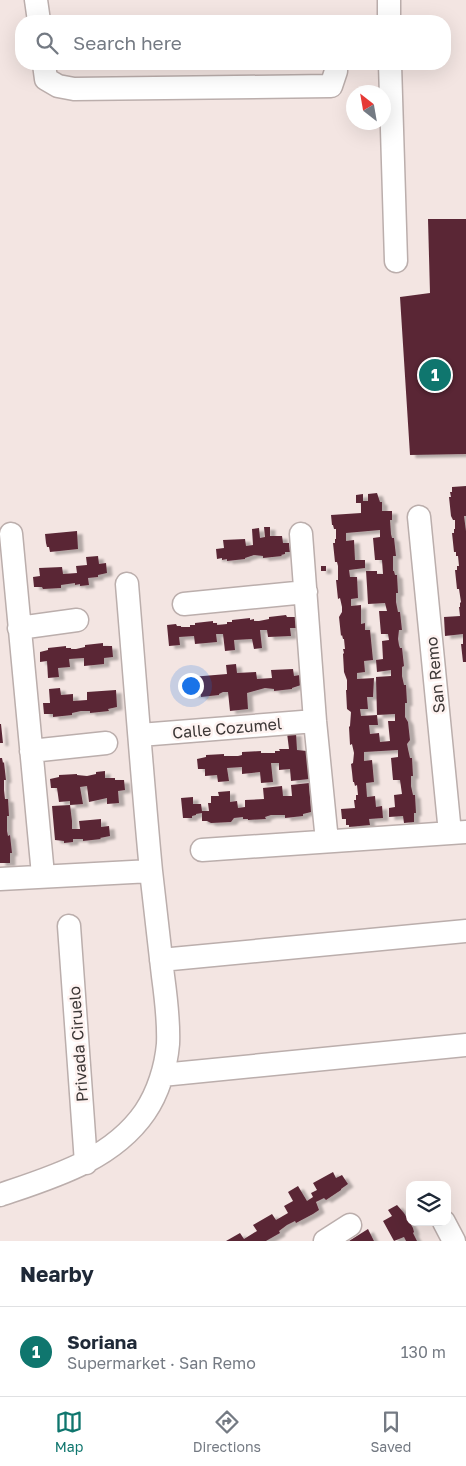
<!DOCTYPE html>
<html lang="en">
<head>
<meta charset="utf-8">
<style>
	:root { --surface:#fff; --page:#f6f6f7; --text:#1f2937; --muted:#747a83; --line:#e0e1e3; --accent:#0f766e }
	body { margin:0; font-family:"Golos Text",sans-serif; background:var(--page); color:var(--text) }
	.controls { position:absolute; right:15px; bottom:15px; display:grid; overflow:hidden; border-radius:10px; box-shadow:0 5px 20px #0002 }
	.controls button { width:45px; height:45px; display:grid; place-items:center; padding:0; border:0; border-bottom:1px solid var(--line); background:var(--surface); color:var(--text); font:25px sans-serif }
	.compass { position:absolute; left:346px; top:85px; width:45px; height:45px; border-radius:50%; background:var(--surface); box-shadow:0 5px 20px #0002; rotate:329deg }
	.you { position:absolute; left:190px; top:685px; width:18px; height:18px; margin:-12px; border:4px solid #fff; border-radius:50%; background:#1a73e8; box-shadow:0 0 0 8px #1a73e833 }
	.badge { display:grid; place-items:center; width:32px; height:32px; border-radius:50%; background:var(--accent); color:#fff; font-size:16px; font-weight:700 }
	.pin { position:absolute; translate:-50% -50%; border:2px solid #fff; box-shadow:0 1px 5px #0006 }
	.list { margin:0; padding:0; list-style:none }
	h2 { display:flex; justify-content:space-between; align-items:center; height:65px; margin:0; padding:0 20px; font-size:21px }
	h2 small { font-size:16px; font-weight:400; color:var(--muted) }
	.list li { display:grid; grid-template-columns:32px 1fr auto; gap:15px; align-items:center; box-sizing:border-box; height:90px; padding:0 20px; border-top:1px solid var(--line) }
	.list b { display:block; font-size:19px; white-space:nowrap }
	.list p { margin:0; font-size:16px; white-space:nowrap; color:var(--muted) }
	.list em { font-size:16px; font-style:normal; color:var(--muted) }
	.icon { flex:none; width:28px; height:28px; fill:none; stroke:currentColor; stroke-width:2; stroke-linecap:round; stroke-linejoin:round }
	.map { position:relative; flex:none; width:466px; height:1241px; overflow:hidden }
	.search { position:absolute; background:var(--surface); box-shadow:0 5px 20px #0002; left:15px; right:15px; top:15px; height:55px; display:flex; align-items:center; gap:12px; box-sizing:border-box; padding:0 18px; border-radius:20px; color:var(--muted); font-size:19px }
	.sheet { height:155px; background:var(--surface) }
	nav { display:flex; justify-content:space-around; align-items:center; box-sizing:border-box; height:70px; border-top:1px solid var(--line); background:var(--surface); font-size:14px; color:var(--muted) }
	nav a { display:grid; justify-items:center; gap:2px }
	nav .on { color:var(--accent) }
	.map>svg:first-child { display:block }
</style>
</head>
<body>
<div class="map">
<svg width="466" height="1241" viewBox="0 0 466 1241">
	<defs>
		<filter id="shadow"><feDropShadow dx="5.5" dy="3" stdDeviation="1" flood-color="#0004"/></filter>
	</defs>
	<rect width="100%" height="100%" fill="#f3e5e2"/>
	<path fill="#5a2736" fill-rule="evenodd" filter="url(#shadow)" d="M428,219H466V454L410,455L400,297L430,293Z
		M466,486V516H464L466,531V662H463L461,644H463V634L445,636L444,617L460,616L459,607H460V603L461,602L459,589H457L455,570H457V566H459L458,556H456V552H454L452,533H454V529H455V520H453L451,516L449,497H451L450,492H452V487Z
		M377,493L380,502H382V511H392V520H390L391,534L392,538H394L396,556H393V571H394L395,575H397L398,593H396V602L398,612H400L402,630H399L398,639L399,645L400,648H402L404,666L402,667V676L404,685H406L407,703H405V717L408,722L410,740L407,744L408,749L410,758H412L413,776H411V786L413,795H415L416,813H414V822L404,823L403,816L389,817V808L395,807L394,795L402,794L400,780H393L391,758L398,757V750L364,752V761L372,760L374,782L366,783L367,797L375,796L376,807L382,806L383,818L369,819L370,825L349,827V825H346V819H342L341,809L355,808L354,800H356V795H358L357,785L355,786L354,782H353L352,772L351,764L353,763L354,753L352,744L350,745L349,727L350,726L351,712L347,709L346,690H347V680L344,672L343,654L344,653L343,649H345L344,639H343L342,635L341,636L339,617L342,612V607L340,598L338,599L336,580H338V566L337,562H335L333,543H335V539H336V529H334L333,525H332L331,515L361,513V503H356V495L363,494V501H368V494ZM380,530V537L373,538L375,560H382L383,574H377V571H366L367,586L368,604L385,603L387,611H379L381,634H388L389,640L382,641L383,659L376,660L377,672L391,670V676L376,677L377,715L395,714V721H388L390,741L380,742L379,733L370,734L369,725H378L377,715L361,716L360,709H368L367,697H373L374,678L357,679V673L365,672L364,661L373,660L370,630H365V623L361,624V605L351,606V599L358,598L357,577H350L349,570L365,568V560H355L354,540L346,541V533Z
		M264,527H270V536H282L283,543H289L290,552H285V554L281,555L282,556L263,558V556L254,555L245,558V559L227,561V559L222,560V558L217,559L216,549L224,548L223,540L245,539L246,546L253,545L252,529L259,528L260,538L265,537Z
		M77,531L78,549L50,552L49,547H47L46,543L45,534Z
		M98,556L99,564L106,563L107,573L98,575V577L88,578L89,585L80,586V584L75,585V583L61,585V588L43,589L42,587H34L33,577L40,576L39,568L62,567L63,574L77,573L76,566L87,565L86,557Z
		M321,566H326V571H321Z
		M286,615L287,617H295L296,628H290L291,636L268,637L267,630H260L262,648L254,649L252,639L234,640L235,650L225,651L223,634H216L217,642L195,644L194,636L179,637L180,645L169,646L167,625L176,624L177,626H181V627H190V625H195V623L213,621V623H217V625L227,624V622H232V620L250,618V620L254,619V621H259L269,619V617Z
		M103,643V646H112L113,657L104,658V664L84,666V658L69,659L70,667L58,668L59,677L48,678L47,661L40,662V652L48,650V648L66,646V648H71V649H76L85,647V645Z
		M236,664L237,673L256,672L257,679L272,678L271,670L293,669L294,676L300,675L301,685L292,688V689L274,691V689L265,688L247,693L248,709L230,711L228,692H223L219,694V695L201,697V695L192,694L191,677L227,674L226,665Z
		M60,688L61,695L73,694V701L87,700V692L116,690L117,707L108,709L109,711L90,713V711H81L72,713V715L53,717V714H44L43,703H50L49,689Z
		M0,724H1L3,743H0Z
		M287,733H296L297,750L307,751L309,779L291,781L290,769L279,770V763H271L273,782L261,783L260,772L242,774V767L227,768L229,781L218,782L217,775L205,776V769H198L197,759L206,757V755L224,754V756H238L242,755V752L261,751V753H275V751H280L279,749H289Z
		M0,758H2L3,763L4,762L6,780H4V790L5,799H8L9,816H7V831L8,836L10,835L12,853H10V863H0Z
		M105,771V778H115V780H124L125,790L118,791L119,803L107,804V798L89,802L87,786L80,787L83,804L70,805L72,821V829H80L79,821L101,819V827L109,826L110,836L100,838L101,839L83,841V839H73V842L64,843V841L55,840L52,806L70,805V801L59,802L57,788H51L50,779L59,777V775L77,774V775L87,776L96,774V772Z
		M309,783L311,812L303,814V816L285,818V815H271L265,817L266,819L248,820V819H243V817L234,818L231,822L211,823L207,821H202V813L196,814V815L192,816V818H183L181,798L193,797V804H201L202,811H209L208,803H211V796H219L218,792L230,791V802L237,801L238,808L245,807V800L264,799L263,788L282,786L283,796H292L291,785Z
		M333,1172L336,1178L342,1175L348,1184L341,1189V1190L326,1200L324,1198L316,1202L319,1210L313,1214L296,1223L295,1221L287,1225L279,1231L280,1233L266,1241H226L240,1233L244,1239L257,1231L253,1225L272,1214L276,1220L288,1213L284,1206L293,1201L288,1192L298,1186L307,1201L313,1197L311,1193L317,1190L313,1183Z
		M397,1205L404,1213L413,1228L414,1232L413,1233L417,1241H406L404,1237L394,1241L383,1221L392,1216L388,1210Z
		M368,1229L374,1241H349Z"/>
	<g fill="none" stroke-linecap="round" stroke-linejoin="round">
		<defs>
			<path id="minor" d="M36,0L39,21
				M389,0V21
				M44,64L46,79L58,86L74,89L331,86L336,71V64
				M390,64L396,261
				M419,517L450,833
				M11,534L43,875
				M301,534L315,721L327,841
				M184,604L306,592
				M19,628L77,620
				M140,735L315,721
				M31,751L106,743
				M202,850L466,832
				M0,879L151,871
				M69,926L86,1163
				M161,960L466,931
				M162,1075L466,1045
				M0,1195C53,1177 112,1160 145,1112C158,1093 166,1067 168,1044C169,1022 166,998 163,976C159,941 155,906 151,871C142,776 135,680 127,584
				M444,1222L454,1241
				M325,1241L350,1225"/>
		</defs>
		<use href="#minor" stroke="#bbaeac" stroke-width="25"/>
		<use href="#minor" stroke="#fff" stroke-width="22"/>
	</g>
	<g text-anchor="middle" stroke-width="5" stroke-linejoin="round" paint-order="stroke">
		<g font-size="16" fill="#3c3736" stroke="#fef3f1">
			<text transform="translate(435 675) rotate(-96)" y="6">San Remo</text>
			<text transform="translate(227 728) rotate(-5)" y="6">Calle Cozumel</text>
			<text transform="translate(78 1044) rotate(-94)" y="6">Privada Ciruelo</text>
		</g>
	</g>
</svg>
<div class="controls">
<button><svg class="icon" aria-label="layers" viewBox="0 0 24 24"><path d="M12 4l9 5-9 5-9-5zM3 14l9 5 9-5"/></svg></button>
</div>
<svg class="compass" viewBox="-18 -18 36 36"><path d="M0-13l5 13h-10z" fill="#e53935"/><path d="M0 13l5-13h-10z" fill="#747a83"/></svg>
<div class="you"></div>
<div class="pin badge" style="left:435px;top:375px">1</div>
<div class="search"><svg class="icon" aria-label="search" viewBox="0 0 24 24"><circle cx="10" cy="10" r="6"/><path d="M15 15l6 6"/></svg>Search here</div>
</div>
<section class="sheet">
<h2>Nearby<small></small></h2>
<ul class="list">
<li><span class="badge">1</span><div><b>Soriana</b><p>Supermarket · San Remo</p></div><em>130 m</em></li>
</ul>
</section>
<nav>
<a class="on"><svg class="icon" aria-label="map" viewBox="0 0 24 24"><path d="M3 6l6-2 6 2 6-2v14l-6 2-6-2-6 2zM9 4v14M15 6v14"/></svg>Map</a>
<a><svg class="icon" aria-label="directions" viewBox="0 0 24 24"><path d="M12 3l9 9-9 9-9-9zM9 14v-3h6M13 9l2 2-2 2"/></svg>Directions</a>
<a><svg class="icon" aria-label="saved" viewBox="0 0 24 24"><path d="M7 4h10v16l-5-4-5 4z"/></svg>Saved</a>
</nav>
</body>
</html>
